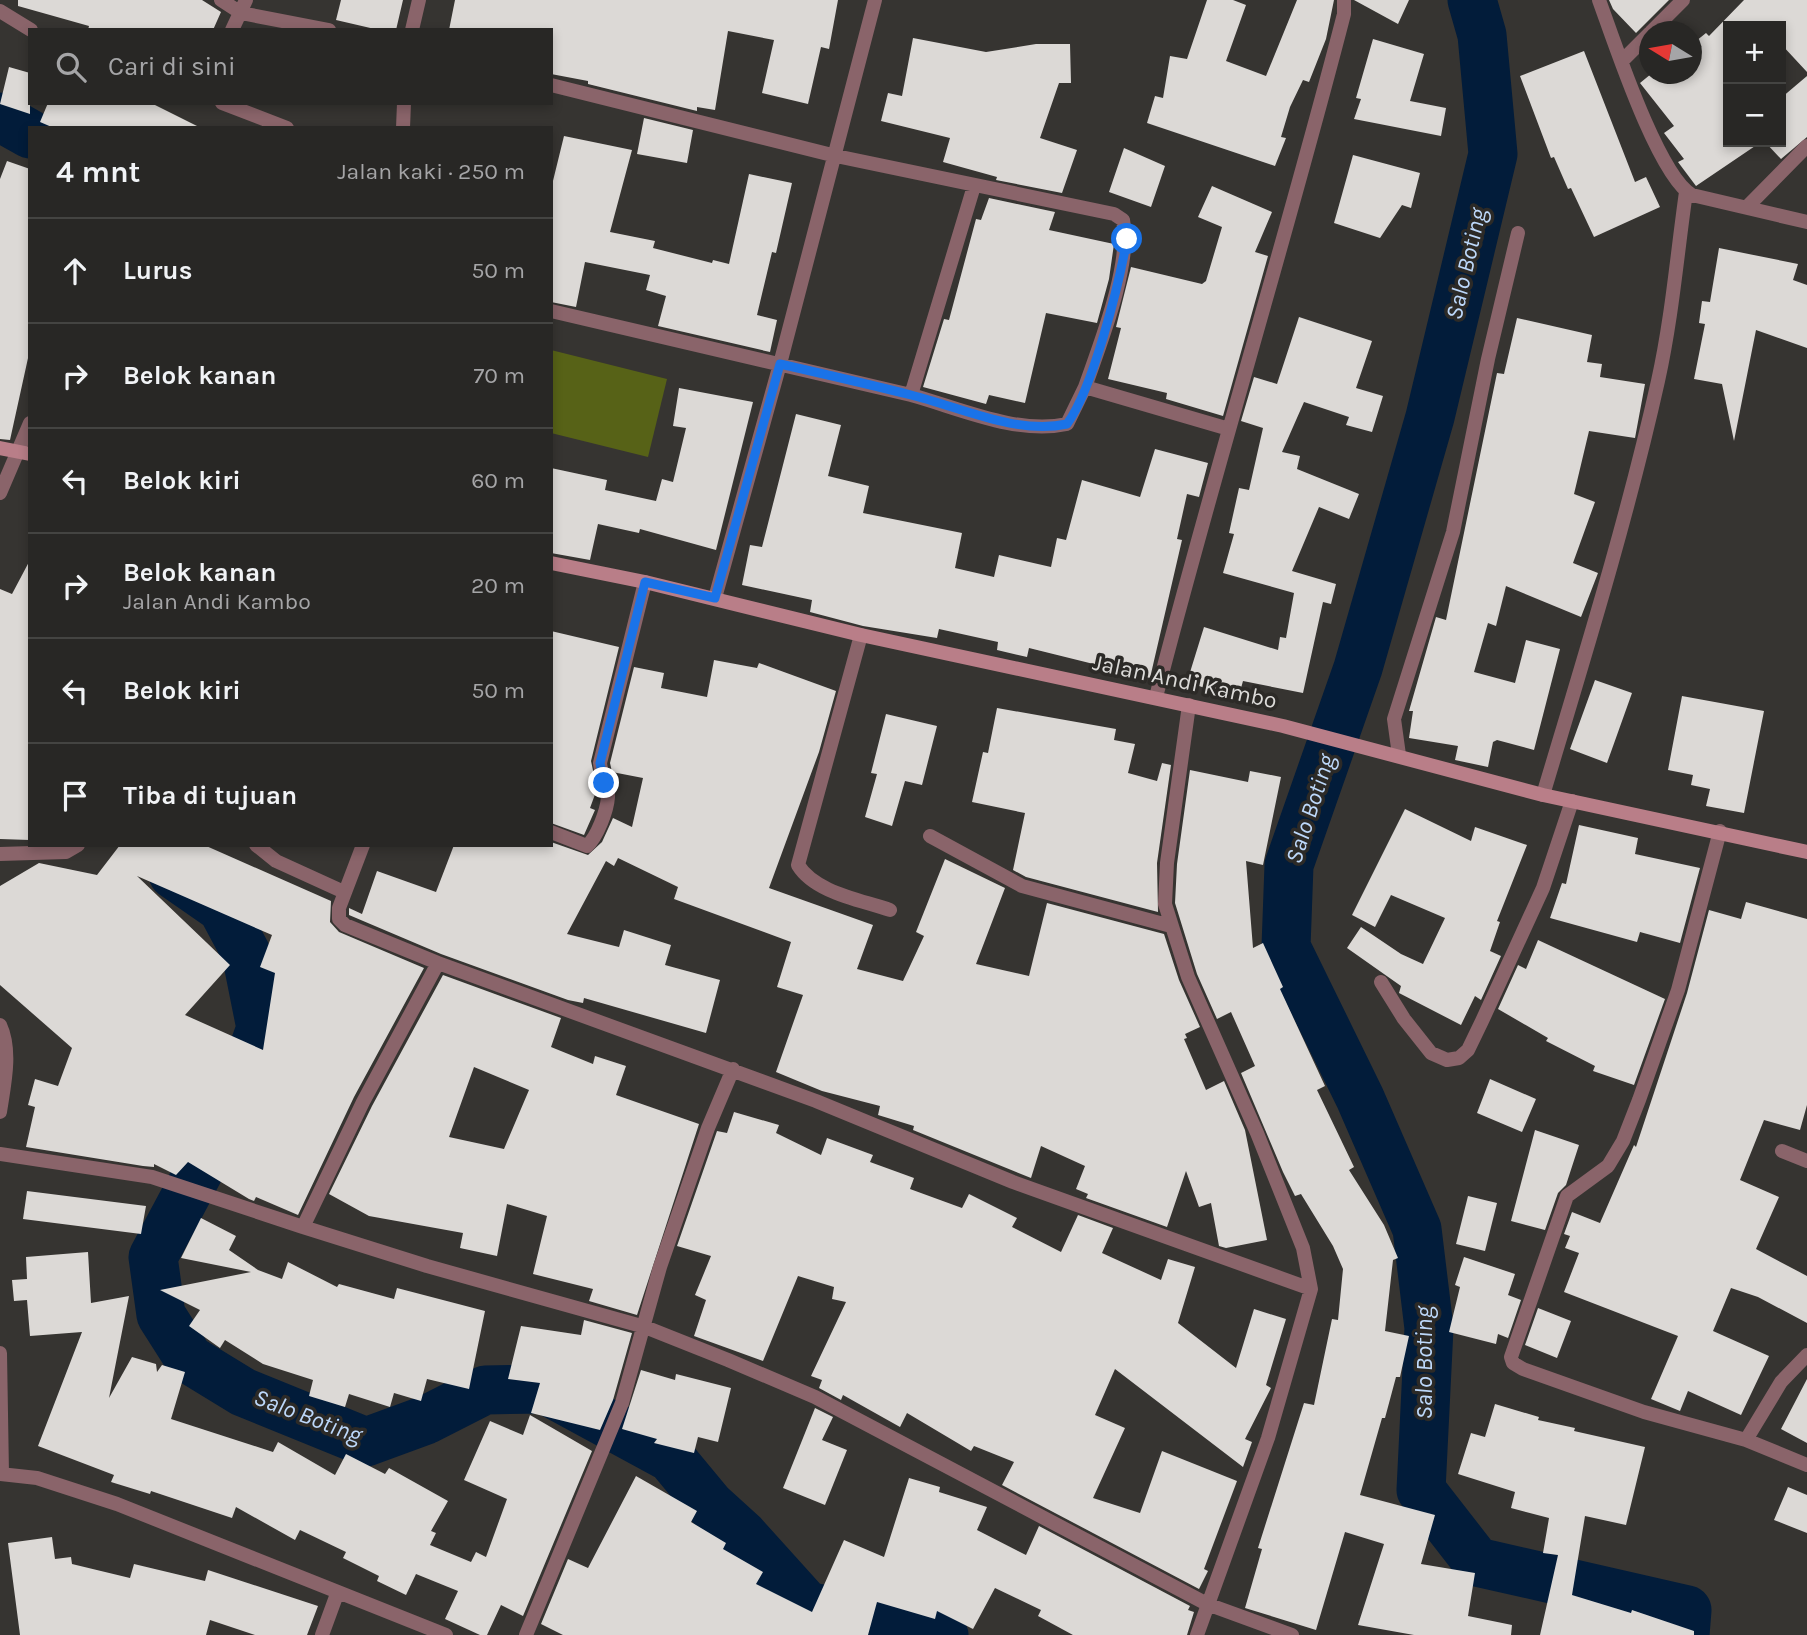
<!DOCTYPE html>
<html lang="id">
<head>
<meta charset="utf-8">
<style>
	:root { --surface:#282725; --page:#302f2d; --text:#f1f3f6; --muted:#a5a5a7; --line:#444442 }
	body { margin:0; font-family:Karla,sans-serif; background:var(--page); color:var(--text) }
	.controls { position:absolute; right:21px; top:21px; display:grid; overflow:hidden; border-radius:0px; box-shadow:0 4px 10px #0003 }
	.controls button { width:63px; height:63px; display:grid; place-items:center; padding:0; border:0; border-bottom:2px solid var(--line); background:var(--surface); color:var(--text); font:35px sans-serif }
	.compass { position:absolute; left:1639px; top:21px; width:63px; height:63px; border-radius:50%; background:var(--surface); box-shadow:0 4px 10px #0003; rotate:281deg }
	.stop { position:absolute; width:21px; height:21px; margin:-16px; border:5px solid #1a73e8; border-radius:50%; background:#fff }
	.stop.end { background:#1a73e8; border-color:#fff; box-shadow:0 2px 7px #0008 }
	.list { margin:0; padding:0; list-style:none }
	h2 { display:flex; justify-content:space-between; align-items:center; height:91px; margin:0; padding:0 28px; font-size:30px }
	h2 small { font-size:23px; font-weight:400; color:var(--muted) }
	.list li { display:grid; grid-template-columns:46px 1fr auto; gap:21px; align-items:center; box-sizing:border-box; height:105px; padding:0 28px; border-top:2px solid var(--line) }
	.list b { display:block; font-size:26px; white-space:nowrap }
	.list p { margin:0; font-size:23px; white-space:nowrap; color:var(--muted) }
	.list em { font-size:23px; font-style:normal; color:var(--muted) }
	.icon { flex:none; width:38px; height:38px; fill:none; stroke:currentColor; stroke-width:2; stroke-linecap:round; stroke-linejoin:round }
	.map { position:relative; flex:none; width:1807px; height:1635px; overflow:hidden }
	.search { position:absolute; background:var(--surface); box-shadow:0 4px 10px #0003; left:28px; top:28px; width:525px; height:77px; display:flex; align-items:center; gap:18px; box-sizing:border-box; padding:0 24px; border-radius:0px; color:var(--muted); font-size:26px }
	.panel { position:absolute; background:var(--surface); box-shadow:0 4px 10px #0003; left:28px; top:126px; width:525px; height:721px; border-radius:0px }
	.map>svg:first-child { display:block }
</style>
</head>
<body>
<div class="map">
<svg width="1807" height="1635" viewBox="0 0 1807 1635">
	<rect width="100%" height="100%" fill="#363431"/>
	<path fill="#576217" d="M551,350L667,379L648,457L551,433Z"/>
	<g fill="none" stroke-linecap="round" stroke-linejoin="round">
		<path stroke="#021c3a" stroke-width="49" d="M1472,0L1482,35L1493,154L1430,417L1358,668L1289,865L1286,947L1360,1098L1417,1229L1429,1328L1421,1490L1477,1562L1687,1610L1685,1635
			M0,117L30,134
			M173,874L222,908L246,953L261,1028L232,1109L153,1257L161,1315L189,1359L243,1392L366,1442L426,1420L485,1390L544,1389L671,1458L710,1505L743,1535L807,1606L944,1635"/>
	</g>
	<path fill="#dcd9d6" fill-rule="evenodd" d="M18,0H202L221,12L213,30H88L89,26L18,6Z
		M341,0H403L396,30H379L336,20Z
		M455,0H838L829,49L821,47L808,104L762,93L774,40L728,31L715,110L697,107V111L588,84V81L551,74V30H449Z
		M1207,0H1233L1246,5L1226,61L1266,76L1297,0H1334L1326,39L1309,82L1303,80L1290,107L1281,137L1286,138L1275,166L1147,123L1155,96L1163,98L1170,56L1187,59Z
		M1354,0H1409L1398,24Z
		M1609,0H1669L1636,33L1613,9Z
		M1744,0H1807V72L1781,44V26H1728V142H1761L1696,186L1678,162L1684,159L1664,133L1674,126L1640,83L1651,74H1691V45L1706,33L1709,36Z
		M913,38L986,52L1036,44H1070L1071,83H1059L1040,138L1077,150L1062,193L996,180L997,177L943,162L950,138L881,121L888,93L902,96Z
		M1373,39L1424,54L1410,101L1446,108L1441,136L1354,119L1361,99L1356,98Z
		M1584,51L1635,182L1646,177L1660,207L1594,237L1571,188L1568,189L1554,157L1551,158L1520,76Z
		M9,67L30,73V114L0,104Z
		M1807,76V137L1781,159L1765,142H1781V98Z
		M48,103H151L201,128H54L40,122Z
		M644,118L693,130L687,163L637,154Z
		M564,136L632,150L610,232L655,241L653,248L712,263L713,260L729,264L749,174L792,183L776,253L772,252L757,315L777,320L770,352L658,326L666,296L646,290L650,275L585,262L576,307L551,302V189Z
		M1124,148L1165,166L1151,207L1109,192Z
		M1353,155L1420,173L1411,208L1402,205L1380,238L1334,223Z
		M7,161L30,169V349L10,440L0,439V179Z
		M1212,186L1272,212L1255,252L1268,256L1223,416L1166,399L1167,393L1108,379L1121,328L1116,327L1131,267L1202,284L1206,281L1222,227L1198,217Z
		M989,198L1055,212L1049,230L1114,244L1109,279L1097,323L1046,313L1025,403L989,395L986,404L923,387L944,319L949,320L976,219L981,220Z
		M1719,248L1798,264L1793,280L1807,285V348L1756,330L1734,441L1722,384L1694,379L1705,324L1699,323L1702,301L1710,302Z
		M1299,317L1372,341L1356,388L1383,396L1372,432L1346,425L1349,417L1304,402L1282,452L1300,456L1297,469L1359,494L1349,519L1319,507L1292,571L1336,584L1331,604L1323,602L1303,693L1243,681L1238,699L1187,682L1204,627L1278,650L1280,637L1286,638L1294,593L1223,573L1234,534L1229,533L1239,488L1249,490L1263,428L1241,421L1254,377L1277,384Z
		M1517,318L1592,335L1587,362L1602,364L1600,377L1645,384L1635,438L1589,431L1574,494L1595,502L1573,563L1598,573L1581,617L1506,586L1496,626L1488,623L1474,672L1515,683L1526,640L1560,649L1534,750L1497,740L1493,742L1488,767L1455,760L1458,746L1409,738L1413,711H1409L1436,617L1446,620L1497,373L1504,374Z
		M679,388L753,402L716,550L640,529L639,533L598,524L590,560L551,553V468L607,480L605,490L656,501L662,479L673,482L686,428L673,426Z
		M796,414L841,425L828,476L869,486L863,513L962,533L955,568L994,577L999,555L1051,567L1057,538L1066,540L1082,480L1140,497L1155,449L1208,463L1199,497L1187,494L1177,539L1182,540L1150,678L1029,648L1027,657L997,650L998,642L939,629L937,638L863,626L810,612L812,600L742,585L750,545L762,547Z
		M30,560V840L0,839V589L12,594Z
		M551,631L619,647L591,761L597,789L590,808L595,810L584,835L551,823Z
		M714,660L757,668L759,663L836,691L819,752L769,888L873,925L857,969L903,981L924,936L916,932L945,859L1005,888L976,964L1029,976L1047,903L1164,934L1179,980L1200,1027L1185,1034L1187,1038L1184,1039L1206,1090L1224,1081L1245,1130L1267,1240L1226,1248L1219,1246L1211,1203L1199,1207L1186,1171L1167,1227L1086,1198L1088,1194L1076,1189L1085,1166L1041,1146L1031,1178L913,1130L914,1126L878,1115L880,1106L822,1091L776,1072L803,995L777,987L791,942L674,899L678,887L618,858L614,866L606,861L567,934L619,947L624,930L671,945L665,965L720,980L706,1033L584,998L583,1003L568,1000L441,954L349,915V908L362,914L377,871L436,892L454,845H551V842L588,855L602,842L613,818L632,827L643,778L612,772L610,763L634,667L664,673L661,688L707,697Z
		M1595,680L1632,693L1607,763L1570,749Z
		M1682,696L1764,711L1744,813L1706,806L1710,789L1691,785L1693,775L1668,770Z
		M997,708L1116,729L1114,740L1135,744L1128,773L1157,781L1162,763L1171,765L1157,863L1158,912L1026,877L1013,870L1025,813L972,802L983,752L988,753Z
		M886,714L937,726L922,785L905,781L892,826L865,817L877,774L871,773Z
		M1190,770L1248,782L1250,771L1281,777L1263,865L1246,861L1253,948L1263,943L1283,987L1280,989L1325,1086L1317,1090L1354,1167L1349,1170L1384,1225L1398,1258L1393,1260L1385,1331L1409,1336L1400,1377H1396L1385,1418H1382L1360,1495L1435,1515L1421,1564L1475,1573L1468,1616L1512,1625L1511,1635H1414L1358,1625L1384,1544L1345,1532L1316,1630L1245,1608L1262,1549L1258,1548L1304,1403L1314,1405L1332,1319L1338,1320L1343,1269L1333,1246L1301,1194L1295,1196L1283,1172L1241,1073L1255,1066L1231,1012L1217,1019L1197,974L1175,903L1177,864Z
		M1405,809L1471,841L1475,827L1527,845L1497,921L1500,922L1490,951L1501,956L1481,1000L1475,996L1461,1025L1399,993L1401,986L1347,948L1361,927L1401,954L1423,964L1445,918L1391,895L1375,927L1352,915Z
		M1579,825L1638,838L1635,854L1700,868L1680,943L1640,932L1637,942L1550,918L1562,883L1566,884Z
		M120,845H204L331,901L330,922L339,932L424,968L354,1097L298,1215L256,1197L254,1201L249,1199L188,1162L176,1175L154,1164V1167L143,1166L26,1147L35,1107L28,1105L35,1079L58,1086L72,1048L0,985V886L39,863L97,875ZM137,876L272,935L260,967L275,973L263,1050L185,1015L230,965Z
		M1746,902L1807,919V1105L1800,1130L1764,1120L1740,1180L1779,1197L1756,1249L1807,1276V1323L1758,1297L1731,1288L1713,1331L1769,1356L1741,1415L1688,1391L1680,1411L1651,1399L1678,1336L1564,1292L1579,1253L1565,1248L1570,1236L1564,1234L1572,1212L1600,1223L1634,1145L1636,1147L1687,993L1709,910L1741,919Z
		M1538,940L1665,999L1634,1085L1593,1071L1595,1066L1546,1041L1548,1038L1498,1009L1518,965L1526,969Z
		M443,975L561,1018L551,1047L593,1064L595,1056L626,1066L616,1095L699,1124L637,1315L589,1301L593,1289L533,1274L547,1216L507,1204L497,1256L460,1248L463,1233L369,1216L329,1194L372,1106ZM474,1067L529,1090L504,1149L449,1137Z
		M1490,1079L1536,1099L1522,1132L1477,1113Z
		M734,1112L779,1125L776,1133L821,1155L827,1138L873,1155L870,1162L914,1178L910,1189L962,1208L969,1194L1017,1218L1012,1227L1061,1252L1078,1215L1113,1228L1102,1253L1161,1280L1168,1259L1195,1267L1178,1323L1236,1368L1254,1309L1286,1319L1266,1385L1271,1388L1245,1439L1252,1442L1243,1467L1115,1369L1095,1415L1125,1428L1093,1498L1140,1513L1162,1451L1237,1481L1204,1569L1208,1571L1199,1589L1002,1485L1014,1462L974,1446L971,1451L907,1413L900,1427L843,1395L841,1400L819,1388L822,1380L811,1376L846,1302L832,1299L834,1287L798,1276L763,1361L694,1336L706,1300L695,1295L711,1256L677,1246L717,1131L727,1133Z
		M1535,1130L1579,1145L1566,1185L1558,1193L1545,1230L1511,1221Z
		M27,1191L146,1206L141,1234L23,1219Z
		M1468,1196L1497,1203L1485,1251L1456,1244Z
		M201,1218L236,1236L229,1250L258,1270L282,1279L288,1262L337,1287L339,1284L394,1299L397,1288L485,1311L469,1389L427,1379L421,1401L394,1393L390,1407L349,1394L345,1407L309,1396L313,1380L263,1364L225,1340L220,1348L189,1326L200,1310L160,1290L251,1272L181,1258Z
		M88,1252L91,1303L129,1296L109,1398L132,1357L156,1364L157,1372L162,1365L185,1372L171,1419L273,1452L278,1442L335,1475L346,1454L385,1474L389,1468L448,1501L431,1531L436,1533L430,1545L471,1562L476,1552L486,1557L507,1499L464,1480L490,1421L523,1435L530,1415L592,1451L523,1616L501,1605L487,1635H480L445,1619L458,1591L416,1574L406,1595L377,1581L379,1576L343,1558L346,1552L300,1530L295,1540L236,1507L232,1518L151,1491L150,1494L111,1482L114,1475L38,1446L82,1332L30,1336L27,1300L14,1301L12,1280L27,1279L26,1257Z
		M1464,1257L1515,1274L1508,1295L1521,1300L1508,1338L1498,1334L1496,1344L1449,1332L1460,1287L1455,1285Z
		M1538,1308L1571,1321L1557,1358L1525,1345Z
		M584,1320L632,1333L613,1400L600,1430L531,1413L540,1383L508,1379L521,1326L581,1335Z
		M641,1370L675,1380L676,1374L731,1388L718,1442L698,1437L694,1453L654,1443L657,1439L622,1429Z
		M1807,1379V1443L1781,1429Z
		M1495,1404L1539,1417L1538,1420L1575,1428L1574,1431L1645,1447L1626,1525L1585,1516L1572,1595L1631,1613L1632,1610L1694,1631V1635H1540L1558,1555L1543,1553L1549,1518L1511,1508L1515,1492L1458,1474L1471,1433L1485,1437Z
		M815,1408L833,1417L822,1440L847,1450L825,1505L783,1488Z
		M636,1476L697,1511L691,1522L726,1543L723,1549L763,1572L756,1584L812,1612L844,1540L884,1557L909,1478L940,1487L939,1492L987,1507L977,1530L1026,1555L1039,1526L1190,1606L1188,1610L1194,1612L1187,1635H1073L1038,1616L1041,1610L995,1588L973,1629L937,1611L935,1619L877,1602L868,1635H563L541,1624L568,1559L588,1568Z
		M1788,1487L1807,1495V1533L1774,1520Z
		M52,1537L55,1559L71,1557L72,1564L130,1578L134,1564L205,1581L208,1570L318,1606L307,1635H255L210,1620L206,1635H20L8,1543Z"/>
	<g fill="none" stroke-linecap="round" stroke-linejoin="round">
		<path stroke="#8a646a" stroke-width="14" d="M221,0L241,13L329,30
			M1599,0C1614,41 1658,176 1692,195L1807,222
			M0,11L31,30
			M232,30L246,0
			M412,30L419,0
			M1651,32L1683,0
			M1622,61L1650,33
			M551,85L836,156L1114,214L1123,220C1132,264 1100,344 1085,387L1229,429
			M222,103L287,128
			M403,128L404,103
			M1748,206L1807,146
			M551,311L911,395L974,186
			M911,395C959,408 1017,435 1067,424L1085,387
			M0,493L30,423
			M715,598L780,364L875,0
			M861,635L798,865C815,893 862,900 890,910
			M1156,697C1215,468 1285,243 1344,14V0
			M1189,705L1167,863L1165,904L1188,977L1257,1133L1303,1248L1311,1289L1268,1438L1197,1635
			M1399,755L1394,719L1453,532L1488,359L1518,233
			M1543,795C1584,658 1627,520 1658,381C1672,318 1677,255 1686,192
			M1720,831L1678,990L1639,1100L1623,1141L1608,1166L1567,1196L1511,1357L1513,1363L1523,1369L1644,1412L1746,1440L1807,1465
			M551,832L587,846C597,837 607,811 608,797C609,786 601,775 600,763L645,582
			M930,836L1022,886L1171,926
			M256,845L276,861L344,892
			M363,845L339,908V919L345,925L438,963L816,1101L1013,1182L1311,1289
			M0,854L66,852L78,845
			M438,963L363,1102L303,1227L427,1266L645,1327L728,1360L815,1397L1207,1604L1292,1635
			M1381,982L1404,1019L1431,1053L1447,1060L1459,1058L1468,1050L1482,1021L1543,888L1572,801
			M0,1025C12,1051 4,1085 0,1112
			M1782,1151L1807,1161
			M0,1154L152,1177L303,1227
			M0,1353L2,1474
			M1746,1440L1781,1382L1807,1355
			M0,1474L37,1478L117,1504L446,1635
			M322,1635L337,1594
			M526,1635L622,1403L660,1267L708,1128L733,1069"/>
		<path stroke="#b97e88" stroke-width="14" d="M0,448L30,454
			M551,563L645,582L861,635L1283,726L1543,795L1807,852"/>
	</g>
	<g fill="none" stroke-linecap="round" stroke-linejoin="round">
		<path stroke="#1a73e8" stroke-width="9" d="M604,783L600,763L645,582L715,598L780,364C824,374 868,384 911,395C960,407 1016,435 1067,424C1093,389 1119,284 1127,239"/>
	</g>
	<g text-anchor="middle" stroke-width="7" stroke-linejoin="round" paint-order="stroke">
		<g font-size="23" fill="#dcdbd9" stroke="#2c2a27">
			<text transform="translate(1185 681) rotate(12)" y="8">Jalan Andi Kambo</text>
		</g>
		<g font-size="24" font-style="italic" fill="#bdd8fa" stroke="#2c2a27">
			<text transform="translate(1466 264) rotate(-77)" y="8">Salo Boting</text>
			<text transform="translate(1310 809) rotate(-72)" y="8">Salo Boting</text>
			<text transform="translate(1424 1363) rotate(-90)" y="8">Salo Boting</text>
			<text transform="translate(308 1416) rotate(21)" y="8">Salo Boting</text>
		</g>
	</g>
</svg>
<div class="controls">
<button>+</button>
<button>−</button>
</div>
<svg class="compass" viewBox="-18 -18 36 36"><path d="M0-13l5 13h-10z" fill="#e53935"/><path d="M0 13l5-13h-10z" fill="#a5a5a7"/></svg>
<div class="stop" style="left:1127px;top:239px"></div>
<div class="stop end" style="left:604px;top:783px"></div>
<div class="search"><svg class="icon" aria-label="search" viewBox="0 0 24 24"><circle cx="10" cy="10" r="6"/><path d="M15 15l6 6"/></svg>Cari di sini</div>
<section class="panel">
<h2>4 mnt<small>Jalan kaki · 250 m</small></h2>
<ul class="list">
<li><svg class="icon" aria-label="ahead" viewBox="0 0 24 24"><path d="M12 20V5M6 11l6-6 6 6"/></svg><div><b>Lurus</b></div><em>50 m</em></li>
<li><svg class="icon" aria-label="right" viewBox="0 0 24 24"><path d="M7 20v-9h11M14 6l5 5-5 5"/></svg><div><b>Belok kanan</b></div><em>70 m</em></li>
<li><svg class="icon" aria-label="left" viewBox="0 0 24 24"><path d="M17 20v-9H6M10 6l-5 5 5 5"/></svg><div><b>Belok kiri</b></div><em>60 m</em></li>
<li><svg class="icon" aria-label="right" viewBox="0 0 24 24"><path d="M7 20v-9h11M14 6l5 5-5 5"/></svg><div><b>Belok kanan</b><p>Jalan Andi Kambo</p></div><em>20 m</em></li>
<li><svg class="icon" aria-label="left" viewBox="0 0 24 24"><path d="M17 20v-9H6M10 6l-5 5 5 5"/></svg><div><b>Belok kiri</b></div><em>50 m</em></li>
<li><svg class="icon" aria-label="arrive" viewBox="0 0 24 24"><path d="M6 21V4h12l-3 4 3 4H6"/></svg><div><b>Tiba di tujuan</b></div></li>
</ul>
</section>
</div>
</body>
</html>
